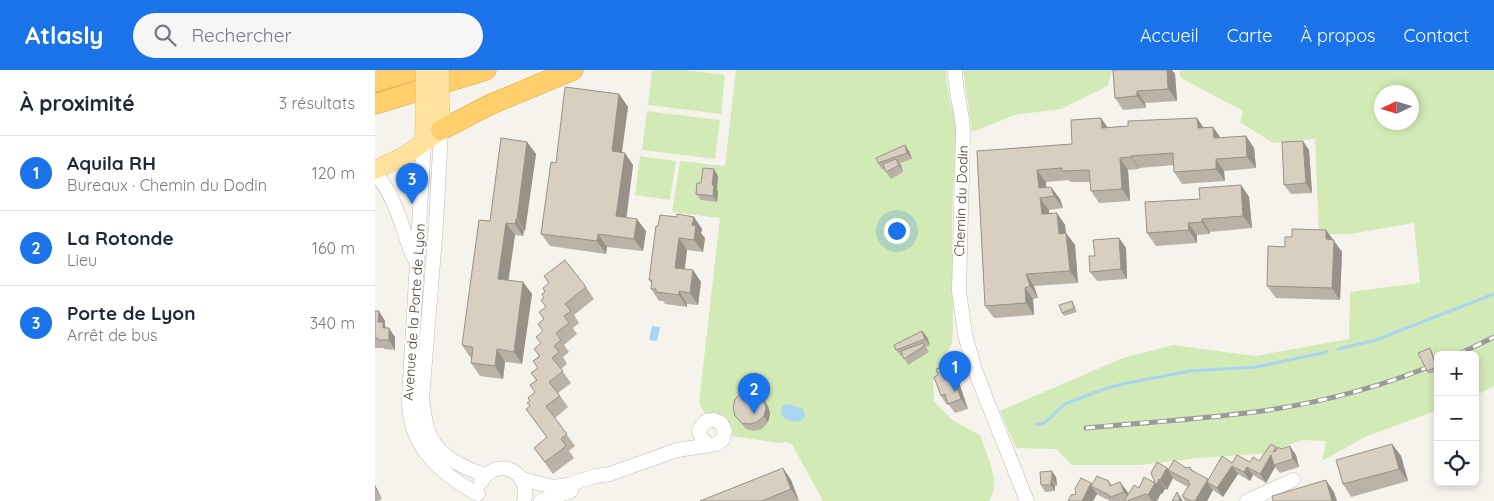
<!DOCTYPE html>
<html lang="fr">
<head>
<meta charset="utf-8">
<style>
	:root { --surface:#fff; --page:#f6f6f7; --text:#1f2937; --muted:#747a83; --line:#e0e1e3; --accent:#1a73e8 }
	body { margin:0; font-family:Quicksand,sans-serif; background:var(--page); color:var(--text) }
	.controls { position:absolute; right:15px; bottom:15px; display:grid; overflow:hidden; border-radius:8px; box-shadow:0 2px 8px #0003 }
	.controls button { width:45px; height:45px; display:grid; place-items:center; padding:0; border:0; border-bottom:1px solid var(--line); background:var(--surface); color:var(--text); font:25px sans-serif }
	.compass { position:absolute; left:999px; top:15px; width:45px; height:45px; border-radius:50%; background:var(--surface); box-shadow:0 2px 8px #0003; rotate:266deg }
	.you { position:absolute; left:521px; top:160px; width:18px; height:18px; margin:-12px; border:4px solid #fff; border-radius:50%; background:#1a73e8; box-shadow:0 0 0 8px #1a73e833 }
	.badge { display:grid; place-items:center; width:32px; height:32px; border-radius:50%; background:var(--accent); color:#fff; font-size:16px; font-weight:700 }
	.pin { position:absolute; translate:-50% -41px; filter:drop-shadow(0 1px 2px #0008) }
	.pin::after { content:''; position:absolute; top:26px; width:18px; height:15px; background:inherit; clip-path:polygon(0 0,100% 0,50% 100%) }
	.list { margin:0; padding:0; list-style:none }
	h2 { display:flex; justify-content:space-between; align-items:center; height:65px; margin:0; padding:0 20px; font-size:21px }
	h2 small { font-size:16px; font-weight:400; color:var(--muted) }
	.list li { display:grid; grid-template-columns:32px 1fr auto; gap:15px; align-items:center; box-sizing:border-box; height:75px; padding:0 20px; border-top:1px solid var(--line) }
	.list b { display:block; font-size:19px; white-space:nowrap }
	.list p { margin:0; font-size:16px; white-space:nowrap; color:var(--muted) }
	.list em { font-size:16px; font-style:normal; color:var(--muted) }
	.icon { flex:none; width:28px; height:28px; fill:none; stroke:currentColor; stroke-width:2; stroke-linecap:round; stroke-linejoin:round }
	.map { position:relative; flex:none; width:1119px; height:431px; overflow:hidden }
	header { display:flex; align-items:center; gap:30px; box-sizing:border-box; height:70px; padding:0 25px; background:var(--accent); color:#fff }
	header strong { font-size:24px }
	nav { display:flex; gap:28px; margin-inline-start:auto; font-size:18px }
	.search { width:350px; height:45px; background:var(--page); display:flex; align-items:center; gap:12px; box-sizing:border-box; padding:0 18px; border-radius:28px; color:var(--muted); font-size:19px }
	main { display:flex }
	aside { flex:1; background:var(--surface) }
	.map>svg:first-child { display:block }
</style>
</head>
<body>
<header>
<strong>Atlasly</strong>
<div class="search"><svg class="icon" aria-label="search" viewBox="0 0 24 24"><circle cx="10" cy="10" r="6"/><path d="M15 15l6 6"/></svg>Rechercher</div>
<nav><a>Accueil</a><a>Carte</a><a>À propos</a><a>Contact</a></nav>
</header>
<main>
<aside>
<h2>À proximité<small>3 résultats</small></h2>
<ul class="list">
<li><span class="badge">1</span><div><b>Aquila RH</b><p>Bureaux · Chemin du Dodin</p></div><em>120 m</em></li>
<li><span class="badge">2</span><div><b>La Rotonde</b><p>Lieu</p></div><em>160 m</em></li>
<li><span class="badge">3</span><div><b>Porte de Lyon</b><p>Arrêt de bus</p></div><em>340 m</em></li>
</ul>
</aside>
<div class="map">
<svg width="1119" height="431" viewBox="0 0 1119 431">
	<rect width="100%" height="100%" fill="#f6f3ec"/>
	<path fill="#d2eab5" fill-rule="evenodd" d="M277,0H311L350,5L346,44L273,35Z
		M361,0H571L572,14L575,32L582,51L577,143L578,258L577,273L558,312L559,331L577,350L605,365C611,384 627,413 614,431H448L417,374L410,372L405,373L349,365L334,350L324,333L345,148L297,142L305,91L350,96Z
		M588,0H774L736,3L733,16L686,39L640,45L597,62Z
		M804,0H1119V316L1100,326V285H1063V340L990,367L947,391L951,371L927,370L894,383L824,388L765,395H697L681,379L641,378L625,341L748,288L798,275L880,286L974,269L975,222L1045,213L1039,153L975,164H944L940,69L898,73L865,52L868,41L806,8ZM1006,22H1036V52H1006Z
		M272,41L345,50L340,89L267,80Z
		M265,86L301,91L295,130L260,125Z"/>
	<path fill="#a9d4f2" d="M277,256L285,257L282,271L274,270Z
		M414,334L428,339L430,346C425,355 414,352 407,346L406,339L409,335Z"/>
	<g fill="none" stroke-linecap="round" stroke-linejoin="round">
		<path stroke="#a9d4f2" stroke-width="3" d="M963,279L1001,270L1119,224
			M661,354H667L675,348L690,334L729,319L747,314L815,301L881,297L952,282"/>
		<defs>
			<path id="minor" d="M580,0C580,20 587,40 588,60L584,221L590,264L599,297L612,331L652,431
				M66,60L61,155L47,329C49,342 50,357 56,368C67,388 89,398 110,405
				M49,72L34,328C33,375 64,403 103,424
				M0,103C20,125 27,157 37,184L42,192
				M147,409L178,417L193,415L220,406L235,404L302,380L342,374L348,369L350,361L346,353L339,350L331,351L326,357L324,361L327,369L334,375
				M106,412C121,385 157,401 149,431
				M166,431L196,421
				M872,431L918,410"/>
			<path id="major" d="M49,72L50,35
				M0,100L31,85L66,60L65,31"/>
			<path id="highway" d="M0,12L38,0
				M0,34L111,0
				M66,60L114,35L198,0"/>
		</defs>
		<use href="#minor" stroke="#c2bbae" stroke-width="15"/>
		<use href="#major" stroke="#e6c16a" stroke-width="19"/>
		<use href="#highway" stroke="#e0a43c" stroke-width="21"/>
		<use href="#minor" stroke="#fff" stroke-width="14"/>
		<use href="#major" stroke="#ffe39c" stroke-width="18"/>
		<use href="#highway" stroke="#ffcf6e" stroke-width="20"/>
		<defs>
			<path id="rail" d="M1082,285L1119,267
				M711,358C772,352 833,349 894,340C952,331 1009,316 1063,293"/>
		</defs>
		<use href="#rail" stroke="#9a9a9a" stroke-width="5"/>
		<use href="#rail" stroke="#fff" stroke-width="3" stroke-dasharray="9" stroke-linecap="butt"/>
		<defs>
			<path id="major-bridge" d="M50,0V35
				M65,0V31"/>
		</defs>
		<use href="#major-bridge" stroke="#e6c16a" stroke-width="19" stroke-linecap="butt"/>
		<use href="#major-bridge" stroke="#ffe39c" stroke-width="18"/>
	</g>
	<path fill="#bab2a6" d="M738,0H797L800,4L802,31L770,33L771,38L748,40L740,28Z
		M244,24L253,37L247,83L258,95L251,148L271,161L268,181L232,177L231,184L175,176L166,164L181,93Z
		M726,48L733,58L753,56L822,48L828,57H838L846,68L871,66L879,78L881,98L849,101L850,111L807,114L799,102V95L764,98V99L753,100L755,131L724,133L716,121L715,112H695L694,110L671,112V117H676L685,129L688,138L674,140V144L682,143L690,155L691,163L700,175L703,213L659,216L663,228L658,229L659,245L619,248L610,236L602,81L697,74Z
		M152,72L161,84L150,161H149L148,166L140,165L133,210L148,212L157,224L147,294L130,292L128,309L105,306L96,293L97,288L95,287L87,275L115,151Z
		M530,75L534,81L537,89L525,93L528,102L516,109L511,102L510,99L507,100L503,93Z
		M934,80L937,123L916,124L909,115Z
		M343,106L342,119L343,122L342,132L326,130L321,124L326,113Z
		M866,115L874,127L877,158L835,162V164L822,165V173L781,176L772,163Z
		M302,147H319L327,159L326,163L330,168L328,182L312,180L310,199L318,200L326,212L323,235L312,234V237L290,234L288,231H284L276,219L277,214L274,210Z
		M951,160L967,182L965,230L901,228L892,216L910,177L917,167Z
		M744,168L751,178L752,209L722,211L715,202L720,186Z
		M169,206L211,217L219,229L199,245L204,253L198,258L202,264L189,275L194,282L188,287L192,294L186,299L196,313L183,323L193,337L180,348L200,376L194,381L199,388L178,404L159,378L172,368L151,339L155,337V331L160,322L155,315L161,310L156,303L163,298L158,291L164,286L159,279L166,274L171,237L169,228L170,222L174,213Z
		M697,231L699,234L702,242L689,246L687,243Z
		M0,241L10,251V256L20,267V280L9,279L8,278H0Z
		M547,261L552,267L555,275L551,277L554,282L533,295L528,286H526L521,280Z
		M1055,278L1057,282L1063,301L1054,304L1052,301Z
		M581,304L593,339L580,343L574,335H572L566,326Z
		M393,336L395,344L393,352L387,359L379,361L371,359L365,352L360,346Z
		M1017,374L1026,386L1033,411L976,427L968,414Z
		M901,377L902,379L921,385L924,397L905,403L900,397L891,413L878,405L875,411L863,404L848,427L838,420L832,431H810L807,426L813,417L800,410L798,408L792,420L790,419L787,424L786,423L782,431H735L723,425L722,424L718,431H693L716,413L717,415L733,410L737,415L752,421L753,424L764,418L780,413L792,398L793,399L815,397L818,401L834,410L857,393L875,392L884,391Z
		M408,398L416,410L424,431H325Z
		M665,402L681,407L682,416H680V421L670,422L666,415Z
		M0,415L7,429L3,431H0Z"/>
	<path fill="#979187" d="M792,0H797L800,4L802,31L793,19Z
		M762,21L770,33L771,38L762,26Z
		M244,24L253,37L245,94L237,81Z
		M726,48L734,60L727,58Z
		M822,48L830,60L823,58Z
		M838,57L846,69L839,68Z
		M871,66L879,78L881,98L872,87Z
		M928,71L934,80L937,123L931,113Z
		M152,72L161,84L150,161L142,149Z
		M530,75L534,81L537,89L532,83Z
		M250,83L258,95L250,159L241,146Z
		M756,86L764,98V99L756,87Z
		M745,88L753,100L755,131L747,119Z
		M521,89L526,95L528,102L524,95Z
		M841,89L849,101L850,111L841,99Z
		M339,99L343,106L342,119L343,122L342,132L338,126L337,115Z
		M662,100L671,112L672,127L664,118Z
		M866,115L874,127L877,158L868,146Z
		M676,117L685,129L688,138L679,126Z
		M665,128L674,140L675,156L667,144Z
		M682,143L690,155L692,176L684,164Z
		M319,147L327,159L326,163L330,168L328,182L319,170L317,155Z
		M141,149L149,161L148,166L140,154Z
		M262,149L271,161L268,181L259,169Z
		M827,149L835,162V164L827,152Z
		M131,153L140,165L132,221L123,209Z
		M813,153L822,165V173L814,160Z
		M951,160L967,182L965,230L957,218L951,169Z
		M691,163L700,175L703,213L695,201Z
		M223,164L232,177L231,184L222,171Z
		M304,168L312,180L308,210L300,198Z
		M744,168L751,178L752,209L746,199Z
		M318,200L326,212L323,235L315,223Z
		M651,204L659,216L663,228L655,216Z
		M148,212L157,224L147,294L139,282Z
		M650,218L658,229L659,245L651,233Z
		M304,221L312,234V237L304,225Z
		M4,241L10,251V256L14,261V258L20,267V280L14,270L3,252Z
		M547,261L552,267L555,275L550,269Z
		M1055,278L1057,282L1063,300L1061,297Z
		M122,279L130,292L128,309L120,296Z
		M574,294L581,304L593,339L586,329Z
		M389,330L393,336L395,344L393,352L389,346Z
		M1017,374L1026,386L1033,411L1024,399Z
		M915,376L921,385L924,397L918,389Z
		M896,385L899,395L900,397L891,413L885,404Z
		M857,396L863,404L848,427L842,418Z
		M872,397L878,405L875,411L869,402Z
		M408,398L416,410L424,431L416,419Z
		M792,398L795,401L793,400L798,408L792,420L785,410Z
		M677,401L681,407L682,416L677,409Z
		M784,409L790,419L787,424L786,423L782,431H777L773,425L780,413Z
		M833,409L837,415L832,412L838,420L832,431H820Z
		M676,410L680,416V421L676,415Z
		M951,410L959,422L962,431H957Z
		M745,412L752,421L755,430L749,422Z
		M716,413L718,417L716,416L722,424L718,431H707Z
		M0,415L7,429L0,418Z
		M802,422L808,431H805Z"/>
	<path fill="#d8cfc1" stroke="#979187" d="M738,0H792L793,19L762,21V26L740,28Z
		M190,17L244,24L237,81L250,83L241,146L262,149L259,169L223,164L222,171L166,164L176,92L181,93Z
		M726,48L727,58L753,56V51L822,48L823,58L838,57L839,68L871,66L872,87L841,89V99L799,102L798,83L756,86V87L745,88L747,119L716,121L714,100L687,101V98L662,100L664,118L676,117L679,126L665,128L667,144L682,143L684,164L691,163L695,201L651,204L655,216L650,218L651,233L610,236L602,81L697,74L696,50Z
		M126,68L152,72L142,149H141L140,154L131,153L123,209L148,212L139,282L122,279L120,296L96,293L98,278L97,277L87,275L104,150L115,151Z
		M928,71L931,113L909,115L907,72Z
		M530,75L532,83L503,93L501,88Z
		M521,89L524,95L511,102L508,94Z
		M328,98L339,99L337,115H339L338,126L321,124L322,113H326Z
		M866,115L868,146L827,149V152L813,153L814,160L772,163L770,132L825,129L824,118Z
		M302,144L319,147L317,155L321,156L319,170L304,168L300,198L318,200L315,223L304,221V225L281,222V219H276L277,210H274L281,156H283L285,145L302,147Z
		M917,159L951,160V169L959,170L957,218L892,216L893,176L910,177V167H917Z
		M744,168L746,199L715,202L714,186H720L718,170Z
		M190,190L211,217L190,234L196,241L189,246L194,253L181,263L186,270L179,276L184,282L177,288L188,301L174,312L185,326L171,336L192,364L186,369L191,376L170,392L159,378L172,367L151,339L155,336L152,333L155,331L153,328L160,322L155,315L162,310L156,303L163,298L158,291L165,286L159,279L166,273L161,267L168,261L163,254L169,249L164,242L171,237L166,230L169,228L167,224L170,222L168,218L174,213L169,206Z
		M697,231L699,238L687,243L684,235Z
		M0,241H4L3,252H8V258H14V270H3V268H0Z
		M547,261L550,269L521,280L519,275Z
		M548,273L549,276L529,289L526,281Z
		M1055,278L1061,297L1052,301L1043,283Z
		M574,294L586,329L573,334L570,324L566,326L559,307L563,305L561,299Z
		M374,321L384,323L389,330L391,338L389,346L382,352L375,354L367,353L360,346L358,338L360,329L366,323Z
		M896,374L901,377L898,382L901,381L903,377L906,379L915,376L918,389L899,395L896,385L885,404L872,397L869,402L857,396L842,418L832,412L847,386L857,393L862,385L875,392L878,387L884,391Z
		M1017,374L1024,399L968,414L961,390Z
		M799,390L811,398L815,397L816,400L833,409L820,431H816L807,426L815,414L813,413L814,411L793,400Z
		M782,392L792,398L785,410L784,409L781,415L780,413L773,425L770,424L752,431H749L759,415L764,418L769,407L780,413L776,403Z
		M408,398L416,419L387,431H325Z
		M677,401V409L676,410V415H666L665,402Z
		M722,406L731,410H733L735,416L745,412L749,422L738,426L739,427H735L734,425L716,416Z
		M706,408L716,413L707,431H693L696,425L701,424L700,419Z
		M951,410L957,431H898L897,426Z
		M802,422L805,431H797Z"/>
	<g text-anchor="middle" stroke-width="4" stroke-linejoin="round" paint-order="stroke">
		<g font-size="14" fill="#4b4439" stroke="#fff">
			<text transform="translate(586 131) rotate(-88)" y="5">Chemin du Dodin</text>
			<text transform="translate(39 242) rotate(-86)" y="5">Avenue de la Porte de Lyon</text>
		</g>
	</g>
</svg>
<div class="controls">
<button>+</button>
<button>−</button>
<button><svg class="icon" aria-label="locate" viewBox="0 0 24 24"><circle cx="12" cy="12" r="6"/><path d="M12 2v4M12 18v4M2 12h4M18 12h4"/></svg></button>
</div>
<svg class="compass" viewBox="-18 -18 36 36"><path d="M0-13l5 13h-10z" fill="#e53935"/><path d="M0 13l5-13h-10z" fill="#747a83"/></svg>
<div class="you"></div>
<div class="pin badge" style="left:580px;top:322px">1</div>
<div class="pin badge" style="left:379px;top:344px">2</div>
<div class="pin badge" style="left:37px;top:134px">3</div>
</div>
</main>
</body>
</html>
